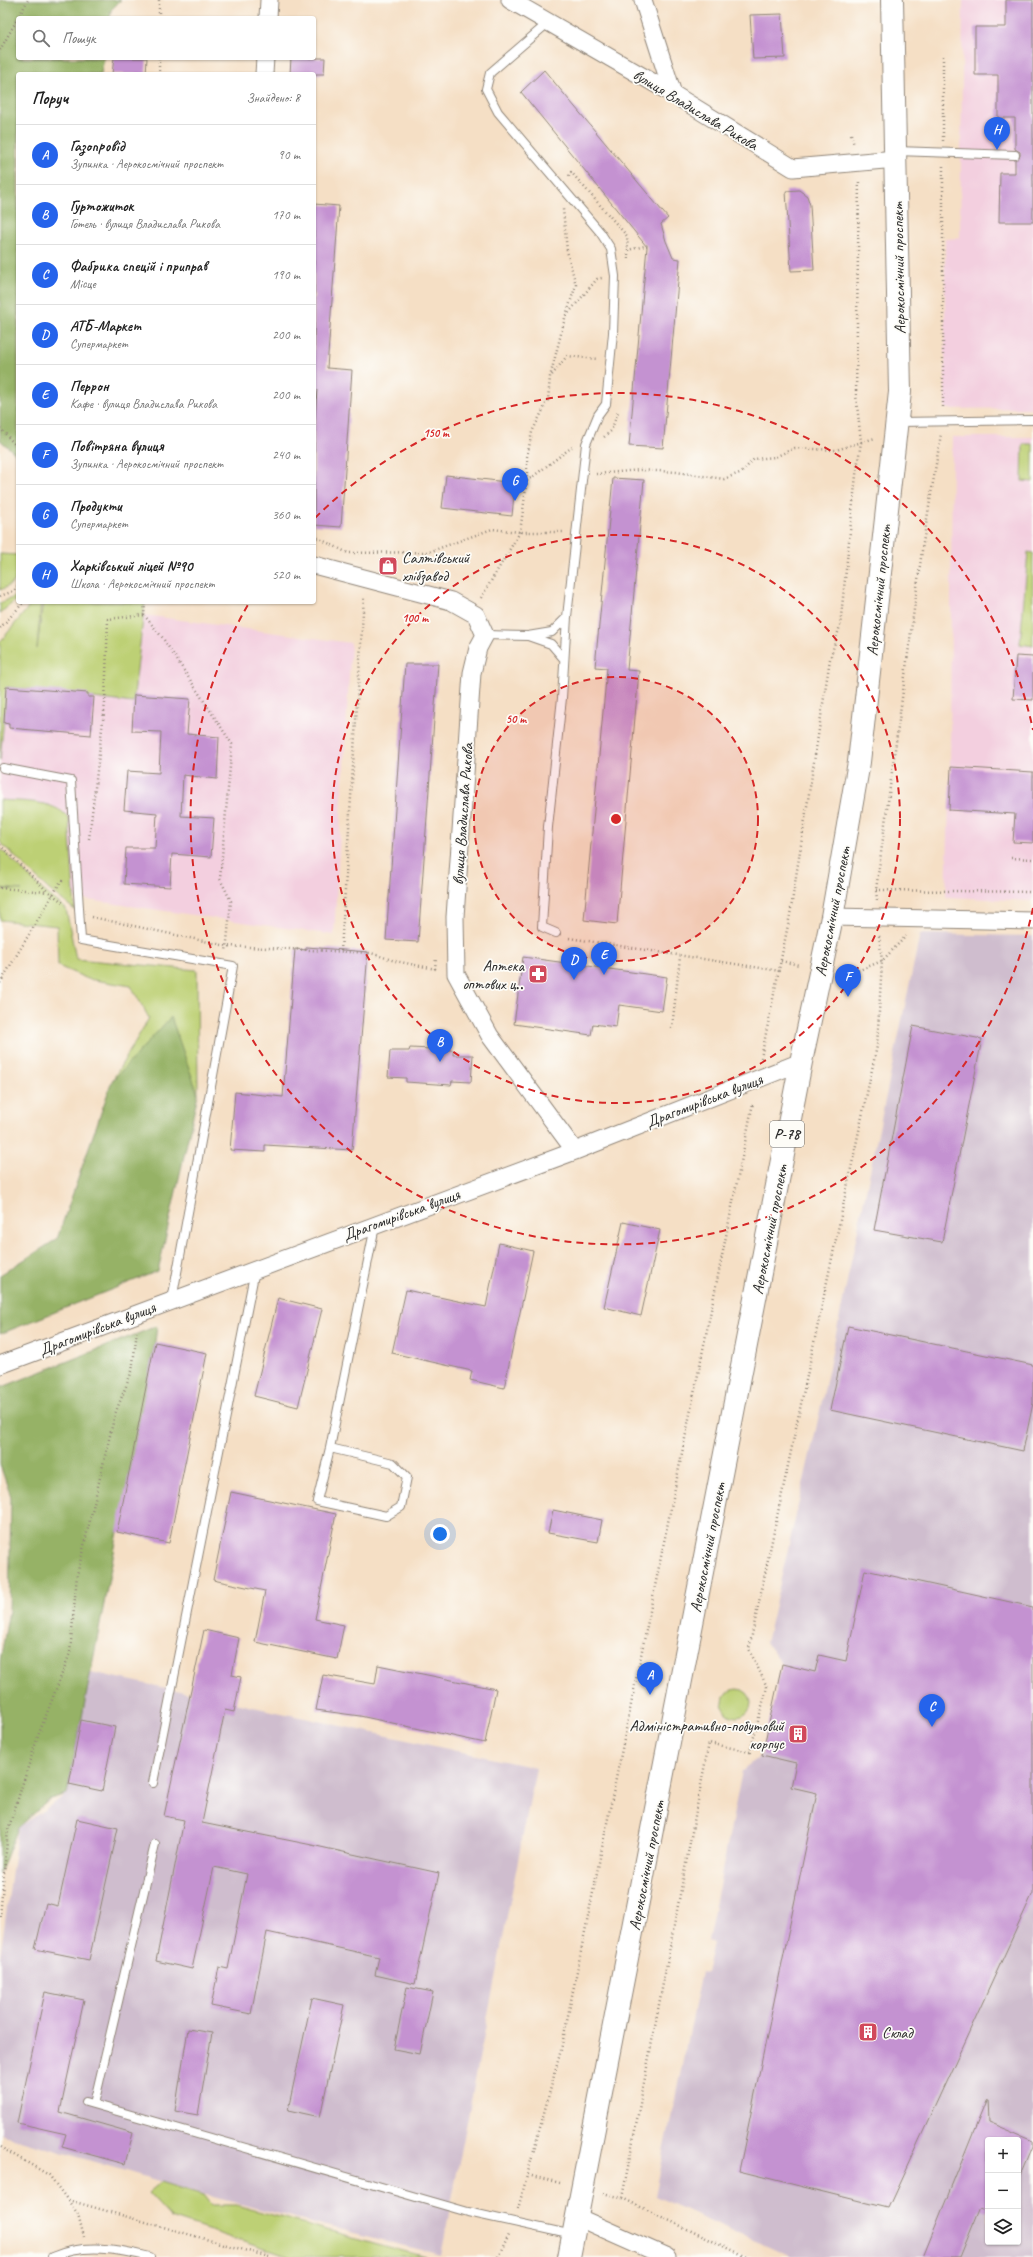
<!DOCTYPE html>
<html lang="uk">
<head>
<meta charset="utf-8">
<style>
	:root { --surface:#fff; --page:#f6f6f6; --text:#222; --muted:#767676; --line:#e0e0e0; --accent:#2563eb }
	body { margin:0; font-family:Caveat,sans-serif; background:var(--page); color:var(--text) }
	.controls { position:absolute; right:12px; bottom:12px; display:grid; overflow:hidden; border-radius:4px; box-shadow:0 1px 3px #0004 }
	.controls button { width:36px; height:36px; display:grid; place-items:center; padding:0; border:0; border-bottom:1px solid var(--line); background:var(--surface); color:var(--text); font:20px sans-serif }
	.you { position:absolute; left:440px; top:1534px; width:14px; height:14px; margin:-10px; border:3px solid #fff; border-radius:50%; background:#1a73e8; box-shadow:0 0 0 6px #1a73e833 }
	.badge { display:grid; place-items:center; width:26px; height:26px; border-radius:50%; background:var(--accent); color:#fff; font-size:13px; font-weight:700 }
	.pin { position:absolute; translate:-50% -33px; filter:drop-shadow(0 1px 2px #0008) }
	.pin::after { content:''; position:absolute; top:21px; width:14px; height:12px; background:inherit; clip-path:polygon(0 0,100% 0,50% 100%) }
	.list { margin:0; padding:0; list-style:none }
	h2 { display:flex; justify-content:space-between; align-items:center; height:52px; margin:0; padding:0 16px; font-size:17px }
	h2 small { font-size:13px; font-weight:400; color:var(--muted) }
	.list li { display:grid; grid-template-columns:26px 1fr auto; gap:12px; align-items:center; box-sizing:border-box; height:60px; padding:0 16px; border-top:1px solid var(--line) }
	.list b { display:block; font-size:15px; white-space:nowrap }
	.list p { margin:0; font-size:13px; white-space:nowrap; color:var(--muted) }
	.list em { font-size:13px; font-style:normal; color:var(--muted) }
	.icon { flex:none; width:22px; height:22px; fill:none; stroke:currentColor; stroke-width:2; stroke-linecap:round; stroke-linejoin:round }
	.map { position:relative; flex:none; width:1033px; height:2257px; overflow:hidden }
	.search { position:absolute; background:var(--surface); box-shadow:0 1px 3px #0004; left:16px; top:16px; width:300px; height:44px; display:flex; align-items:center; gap:10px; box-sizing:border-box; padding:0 14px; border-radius:4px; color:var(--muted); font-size:15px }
	.panel { position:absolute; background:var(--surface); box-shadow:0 1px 3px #0004; left:16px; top:72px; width:300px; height:532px; border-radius:4px }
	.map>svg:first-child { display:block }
</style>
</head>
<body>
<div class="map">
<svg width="1033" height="2257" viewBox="0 0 1033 2257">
	<rect width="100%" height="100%" fill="#fdfcf7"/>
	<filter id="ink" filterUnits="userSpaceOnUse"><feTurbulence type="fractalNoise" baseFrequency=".025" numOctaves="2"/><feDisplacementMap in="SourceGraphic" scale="8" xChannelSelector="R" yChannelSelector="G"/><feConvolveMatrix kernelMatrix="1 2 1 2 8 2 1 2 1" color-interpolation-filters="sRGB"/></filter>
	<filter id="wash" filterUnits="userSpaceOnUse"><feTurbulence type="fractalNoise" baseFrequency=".012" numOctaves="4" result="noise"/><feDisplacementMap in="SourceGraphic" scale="16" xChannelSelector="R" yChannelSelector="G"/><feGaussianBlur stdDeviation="0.9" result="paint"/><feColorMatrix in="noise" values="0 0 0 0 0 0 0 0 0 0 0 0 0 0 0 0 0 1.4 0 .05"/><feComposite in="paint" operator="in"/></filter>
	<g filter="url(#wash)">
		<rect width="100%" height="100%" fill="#f5dfc5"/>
		<path fill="#f3cfdf" d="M963,0H1033V408L945,409V239L960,238Z
			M952,437H1033V901L946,897L950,769Z
			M144,615L351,643L334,935L74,898L68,818L62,810L50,805L0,800V766L6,687L133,703Z"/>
		<path fill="#cfbdce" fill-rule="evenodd" d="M920,934L1033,936V2257H791L655,2196L701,1972L706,1973L713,1943L708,1941L742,1771L762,1755L782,1664L766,1643L816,1429ZM988,2140H1018V2242H988Z
			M91,1672L536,1768L441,2255L213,2197L0,2134V1957L18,1828L67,1794Z"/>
		<path fill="#bdd074" stroke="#747e50" d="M1023,444H1033V482L1022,481Z
			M1028,552L1033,553V646L1020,644Z
			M0,554L18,555C18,575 20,582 0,590Z
			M17,596L15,601L0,613V603Z
			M33,602H41L37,649L43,602H145L133,703L7,687L0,760V642Z
			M0,800C22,802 53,799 69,818L75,910L48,889L0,842Z
			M0,848L44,891L66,909L76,959L197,970L198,1094L112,1081L149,1018L131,986L88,979L58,966L57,926L0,920V889L22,890L0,888Z
			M723 1703a14 14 0 1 1 28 0a14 14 0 1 1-28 0Z
			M161,2182L203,2195L211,2205H236L425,2257H292L280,2254L171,2218L148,2193Z"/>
		<path fill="#96b266" stroke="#606e48" d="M0,0H121L111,10L110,18H18V58H104L101,74H18V456L0,440Z
			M171,1017L198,1094L158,1271L0,1334V1275L57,1239L112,1081Z
			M157,1326L155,1342L67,1794L50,1799L18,1828L0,1873V1661L9,1611L11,1497L0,1465V1388Z"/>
		<g id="blocks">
			<path fill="#c492d1" d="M1006,0H1033V222H999L1000,173H1015V160L1020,156V152L1015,149V118H998V75H975V27H1006Z
				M782,14L785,58L753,59L750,15Z
				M114,58H147L146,74H112Z
				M291,58H325L324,74H290Z
				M544,70L668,218L661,224L666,241L673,258L680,259L663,448L629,446L647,247L521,92Z
				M799,190L807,196L810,205L814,270L791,271L786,191Z
				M314,204L339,206L327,368L352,370L341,527L314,525V433L317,390H314Z
				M446,475L515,483L512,516L442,508Z
				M613,478L644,480L627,670L639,671L617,924L584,920L607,668L595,667Z
				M1016,656L1033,657V700L1013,699Z
				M405,664H438L418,942L386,940Z
				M6,687L88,693V697H94L91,735L9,728V724L4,723Z
				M134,695L190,699L187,734L219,737L217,779L183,775L181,816L214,818L211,857L172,854L170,887L124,884L126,848H155L157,813L124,810L127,771L159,773L161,732L132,731Z
				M951,767L1033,772V843L1013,842L1015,814L949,810Z
				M307,947L368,952L352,1150L265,1145V1152L230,1150L235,1092L283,1097L295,949L307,950Z
				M523,957L667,977L662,1011L619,1005L616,1027L593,1024L591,1035L514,1024Z
				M913,1026L982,1039L942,1242L874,1230Z
				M410,1048L453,1050V1055H473L471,1082L452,1081L451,1085L406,1082V1078L388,1077L390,1051H409Z
				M623,1222L660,1230L641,1316L604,1307Z
				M499,1243L533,1251L504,1388L470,1380L472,1371L392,1353L406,1290L486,1307Z
				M278,1298L322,1309L298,1407L254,1396Z
				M848,1326L1033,1365V1403L1023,1451L830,1410Z
				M155,1342L207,1353L169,1543L117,1532Z
				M231,1492L336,1514L315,1619L344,1625L337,1659L255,1642L265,1591L213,1580Z
				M553,1510L602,1520L598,1542L548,1533Z
				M865,1570L1033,1607V1893L888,2208L739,2171L817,1793L791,1787L796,1763L762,1755L782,1664L815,1672L819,1655L846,1661Z
				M204,1630L239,1638L232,1675L241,1677L234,1712L225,1710L202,1823L307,1844L439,1873L415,1984L375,1975L379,1957L267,1932L251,2014L211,2006L219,1967L228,1969L247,1874L214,1867L192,1969L156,1961L184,1820L164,1816Z
				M378,1665L496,1689L485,1743L360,1716L316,1710L323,1675L375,1684Z
				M81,1720L115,1727L102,1791L69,1784Z
				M77,1819L118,1828L89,1960L35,1949L46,1903L58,1906Z
				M407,1987L433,1992L420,2054L394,2049Z
				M45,1992L84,2000L60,2112L133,2133L125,2164L62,2147L66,2134L17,2123Z
				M312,1998L344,2005L320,2117L288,2110Z
				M188,2029L212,2033L198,2115L175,2111Z
				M987,2099L988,2122L1033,2141V2147L1018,2183V2140H988V2211L980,2208L960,2257H923Z"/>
		</g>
	</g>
	<g filter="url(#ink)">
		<use href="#blocks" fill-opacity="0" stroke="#908578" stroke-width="1"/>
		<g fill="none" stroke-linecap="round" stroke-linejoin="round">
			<defs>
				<path id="lane" d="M896,151L1015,155
					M898,422L1033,420
					M485,635L528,636L552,632L567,617L586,444L598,415L606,404L613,333L615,276L611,249L600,232L498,112L486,89L490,73L549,22
					M528,636L551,644L564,659
					M3,768L71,781L81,940L233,966L172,1300
					M556,933L542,927L548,827L562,698L567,617
					M330,1448L393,1463L407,1477L401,1507L386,1516L317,1501L330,1448L375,1226
					M153,1783L255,1270
					M86,2102L468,2212L573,2235
					M94,2104L155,1844
					M52,2257C84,2243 118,2249 150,2257"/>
				<path id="street" d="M510,0L673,94L793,168L896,159
					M643,0L673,94
					M268,18L269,0
					M264,74L265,58
					M314,565L451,601L476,615L485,635L478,648L472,673L455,917L456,974L490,1036L575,1151
					M832,917L1033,921
					M0,1365L575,1151L801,1062
					M577,2217L667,2257"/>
				<path id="highway" d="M569,2257L801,1062L832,917L859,762L900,392L892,0"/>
			</defs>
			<use href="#lane" stroke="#908578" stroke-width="10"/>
			<use href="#street" stroke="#908578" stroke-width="19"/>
			<use href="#highway" stroke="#908578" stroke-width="24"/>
			<path stroke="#908578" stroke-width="2.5" stroke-dasharray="1 3" stroke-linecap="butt" d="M159,0V18
				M0,50L28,0
				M159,58V74
				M851,134L854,145
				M943,141V53
				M943,166V409
				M569,176L571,172L627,236L628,250
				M628,259V250L649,245
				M566,316L597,279L602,278
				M552,375L567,356L597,359
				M0,428L18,448
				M604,437L611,431L618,412
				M596,474L640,470L676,472L724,479L742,472L754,459L775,457L795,448L836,450L875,438
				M527,481V457L532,432L548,400L550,377L565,318L576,285L567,251L563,209
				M314,536L348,553L429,552L492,529L520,532H563
				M0,596L14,591L18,585
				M481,598L520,532L527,481L572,447
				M144,615L162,637L232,744L220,879L231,901L226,952
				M0,628L24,602
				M89,839L105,703L108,619L144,615L145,602
				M0,845L45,889L65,904
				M1011,858L1033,859
				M0,888L47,892
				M876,890L1033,892
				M877,900L876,890L923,543L941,434
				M92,917L227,946L371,953L395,961L436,969
				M569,938L780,971
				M341,951L364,597
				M781,961L799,965
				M435,969L436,958
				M847,975L882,961L906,936
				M0,983L61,881H64
				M672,1028L680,957
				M761,1058L790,915L830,659L840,626L856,475L861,442L856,395L859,180
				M0,1917L8,1830L38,1736L70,1653L77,1575L115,1414L132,1371L137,1332
				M0,2147L49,2175L78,2214L84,2237
				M528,2175L560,2183
				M603,2193L622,2198L709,1743L750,1752L767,1687L749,1649L877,1046L882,961L879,935
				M622,2198L746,2257
				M68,2200L269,2257
				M518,2209L561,2050L753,1103
				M498,2257L509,2234"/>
			<use href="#lane" stroke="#fff" stroke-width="8"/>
			<use href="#street" stroke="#fff" stroke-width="17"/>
			<use href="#highway" stroke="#fff" stroke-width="22"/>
		</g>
	</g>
	<circle cx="616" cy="819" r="142" fill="#d62828" fill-opacity=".12"/>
	<g fill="none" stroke="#d62828" stroke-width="2" stroke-dasharray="7 5">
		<circle cx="616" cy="819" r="142"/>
		<circle cx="616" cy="819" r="284"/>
		<path d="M1033 908A426 426 0 1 1 249 603M315 518A426 426 0 0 1 1033 730"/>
	</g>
	<defs>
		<symbol id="shop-square" viewBox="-11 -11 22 22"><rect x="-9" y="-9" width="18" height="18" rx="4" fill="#d1495b" stroke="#fdfcf7"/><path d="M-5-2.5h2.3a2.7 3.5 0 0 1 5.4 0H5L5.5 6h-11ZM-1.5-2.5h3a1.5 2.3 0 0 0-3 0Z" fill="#fff"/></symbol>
		<symbol id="pharmacy-square" viewBox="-11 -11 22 22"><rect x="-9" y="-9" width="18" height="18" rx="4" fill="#d1495b" stroke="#fdfcf7"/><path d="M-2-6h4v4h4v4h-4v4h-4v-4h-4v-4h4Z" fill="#fff"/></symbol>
		<symbol id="building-square" viewBox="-11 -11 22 22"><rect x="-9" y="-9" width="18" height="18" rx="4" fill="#d1495b" stroke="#fdfcf7"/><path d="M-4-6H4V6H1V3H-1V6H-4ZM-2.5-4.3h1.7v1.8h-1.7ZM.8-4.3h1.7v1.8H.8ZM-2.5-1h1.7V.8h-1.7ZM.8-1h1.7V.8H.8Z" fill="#fff"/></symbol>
	</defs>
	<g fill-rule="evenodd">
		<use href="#shop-square" x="377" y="555" width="22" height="22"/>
		<use href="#pharmacy-square" x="527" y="963" width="22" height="22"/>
		<use href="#building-square" x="787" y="1723" width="22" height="22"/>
		<use href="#building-square" x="857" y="2021" width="22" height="22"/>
	</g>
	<g text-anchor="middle" stroke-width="3.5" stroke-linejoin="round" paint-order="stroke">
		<rect fill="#fdfcf7" stroke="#6a6a68" stroke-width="1" x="770" y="1121" width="34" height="26" rx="3"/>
		<g font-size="15" font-weight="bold" fill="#2b2b2b">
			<text x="787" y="1139">Р-78</text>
		</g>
		<g font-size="16" fill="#2b2b2b" stroke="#fdfcf7">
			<text transform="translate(696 109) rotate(31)" y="6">вулиця Владислава Рикова</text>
			<text transform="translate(898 268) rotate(-91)" y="6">Аерокосмічний проспект</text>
			<text transform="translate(878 590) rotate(-84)" y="6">Аерокосмічний проспект</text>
			<text transform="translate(462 814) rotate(-86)" y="6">вулиця Владислава Рикова</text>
			<text transform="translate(832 911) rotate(-79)" y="6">Аерокосмічний проспект</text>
			<text transform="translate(704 1100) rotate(-21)" y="6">Драгомирівська вулиця</text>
			<text transform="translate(401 1214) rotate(-20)" y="6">Драгомирівська вулиця</text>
			<text transform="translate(769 1229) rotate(-79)" y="6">Аерокосмічний проспект</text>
			<text transform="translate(97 1328) rotate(-21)" y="6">Драгомирівська вулиця</text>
			<text transform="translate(707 1547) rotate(-79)" y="6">Аерокосмічний проспект</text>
			<text transform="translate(646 1865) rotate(-79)" y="6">Аерокосмічний проспект</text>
		</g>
		<g font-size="16" fill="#2b2b2b" stroke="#fdfcf7" text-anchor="start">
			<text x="402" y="563">Салтівський<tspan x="402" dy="18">хлібзавод</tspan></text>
			<text x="524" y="971" text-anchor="end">Аптека<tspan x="524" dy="18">оптових ц‥</tspan></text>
			<text x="784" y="1731" text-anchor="end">Адміністративно-побутовий<tspan x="784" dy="18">корпус</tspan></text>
			<text x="882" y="2038">Склад</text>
		</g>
	</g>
	<circle cx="616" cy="819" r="6" fill="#d62828" stroke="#fdfcf7" stroke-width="2"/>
	<g font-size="12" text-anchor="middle" font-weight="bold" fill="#d62828" stroke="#fdfcf7" stroke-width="3.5" stroke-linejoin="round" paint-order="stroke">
		<text x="436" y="437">150 m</text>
		<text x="415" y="622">100 m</text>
		<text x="516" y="723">50 m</text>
	</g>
</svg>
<div class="controls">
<button>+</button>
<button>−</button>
<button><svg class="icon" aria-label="layers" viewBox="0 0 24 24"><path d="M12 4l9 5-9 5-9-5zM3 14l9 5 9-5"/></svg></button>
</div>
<div class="you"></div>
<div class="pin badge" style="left:650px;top:1695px">A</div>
<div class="pin badge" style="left:440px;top:1062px">B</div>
<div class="pin badge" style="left:932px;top:1727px">C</div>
<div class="pin badge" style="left:574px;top:980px">D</div>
<div class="pin badge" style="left:604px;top:975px">E</div>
<div class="pin badge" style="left:848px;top:997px">F</div>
<div class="pin badge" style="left:515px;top:501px">G</div>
<div class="pin badge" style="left:997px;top:150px">H</div>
<div class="search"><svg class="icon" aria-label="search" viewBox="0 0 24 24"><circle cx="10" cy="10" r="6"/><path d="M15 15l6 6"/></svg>Пошук</div>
<section class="panel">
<h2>Поруч<small>Знайдено: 8</small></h2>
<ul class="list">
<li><span class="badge">A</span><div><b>Газопровiд</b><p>Зупинка · Аерокосмічний проспект</p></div><em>90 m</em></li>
<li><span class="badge">B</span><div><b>Гуртожиток</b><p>Готель · вулиця Владислава Рикова</p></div><em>170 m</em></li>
<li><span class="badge">C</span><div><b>Фабрика спецій і приправ</b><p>Місце</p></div><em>190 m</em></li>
<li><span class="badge">D</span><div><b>АТБ-Маркет</b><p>Супермаркет</p></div><em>200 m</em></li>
<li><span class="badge">E</span><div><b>Перрон</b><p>Кафе · вулиця Владислава Рикова</p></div><em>200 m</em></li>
<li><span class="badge">F</span><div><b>Повітряна вулиця</b><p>Зупинка · Аерокосмічний проспект</p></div><em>240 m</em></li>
<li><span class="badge">G</span><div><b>Продукти</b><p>Супермаркет</p></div><em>360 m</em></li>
<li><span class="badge">H</span><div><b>Харківський ліцей №90</b><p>Школа · Аерокосмічний проспект</p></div><em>520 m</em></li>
</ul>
</section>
</div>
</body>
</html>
